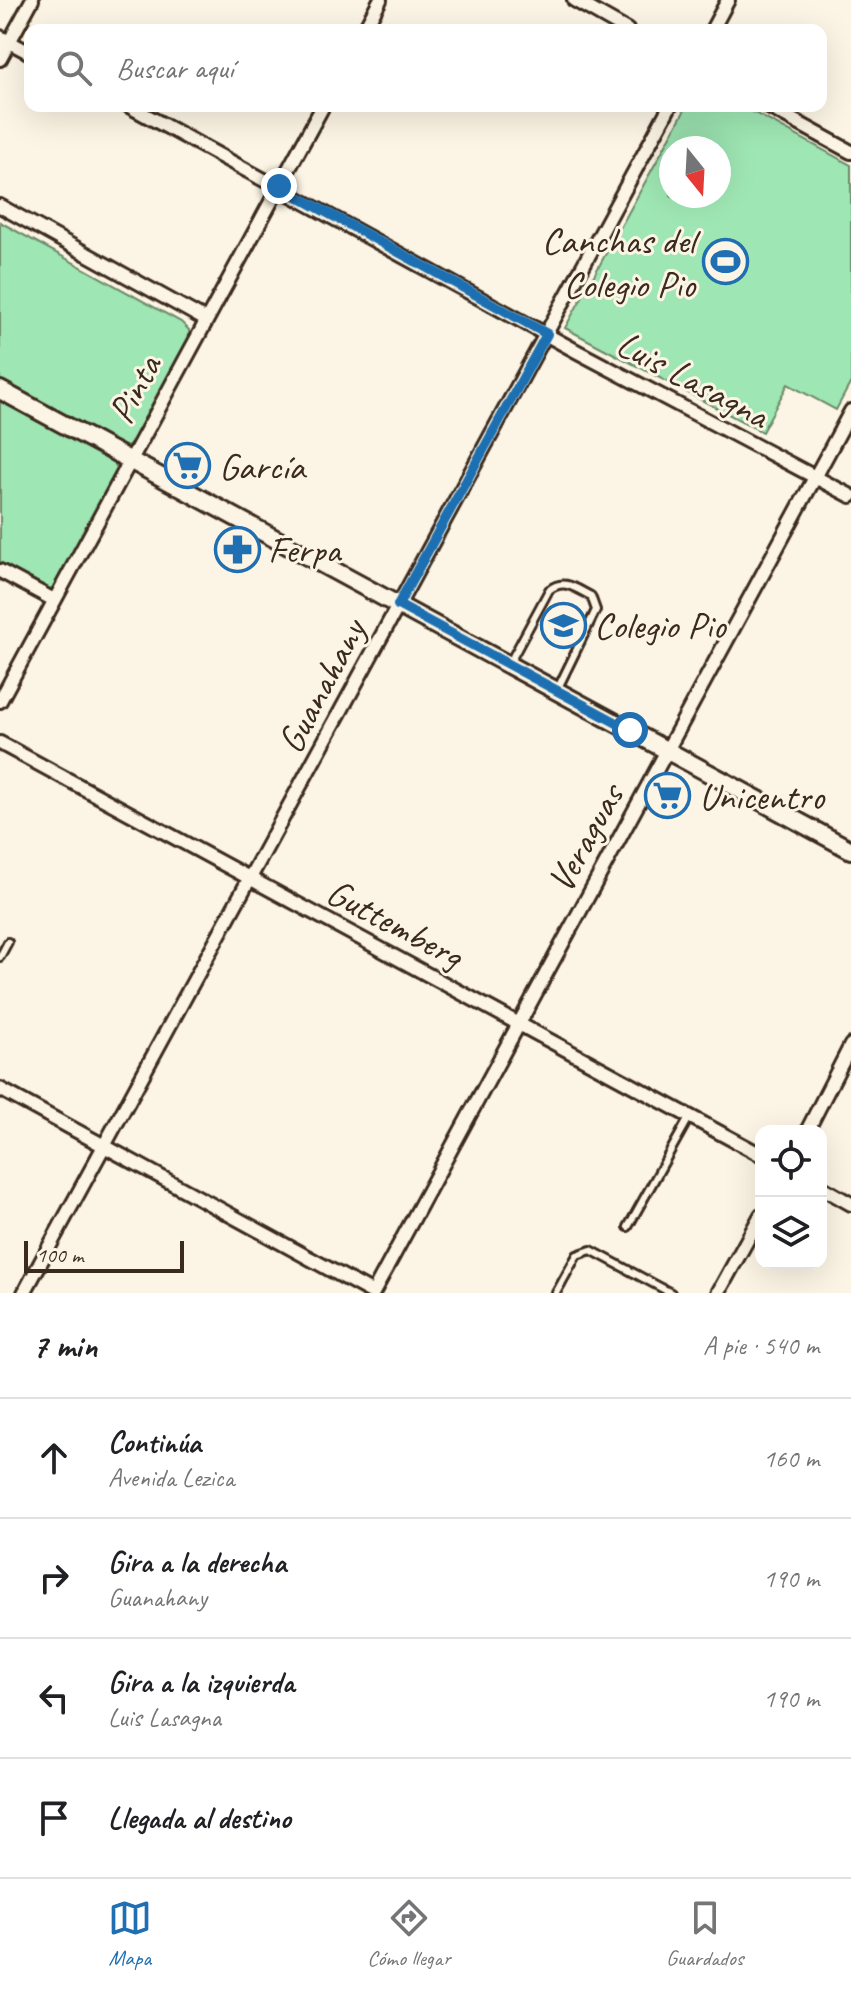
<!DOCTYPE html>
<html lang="es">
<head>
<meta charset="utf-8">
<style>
	:root { --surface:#fff; --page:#f6f6f6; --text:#202124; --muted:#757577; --line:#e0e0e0; --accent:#1f6fb2 }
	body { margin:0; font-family:Caveat,sans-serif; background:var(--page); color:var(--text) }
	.controls { position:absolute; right:24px; bottom:24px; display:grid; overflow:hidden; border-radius:16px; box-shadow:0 8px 32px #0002 }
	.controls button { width:72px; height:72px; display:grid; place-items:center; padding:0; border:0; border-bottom:2px solid var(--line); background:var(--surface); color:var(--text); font:40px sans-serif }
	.compass { position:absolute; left:659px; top:136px; width:72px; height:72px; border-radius:50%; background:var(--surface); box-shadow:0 8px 32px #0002; rotate:162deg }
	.scale { position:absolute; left:24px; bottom:20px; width:160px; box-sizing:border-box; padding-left:8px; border:4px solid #3b2a1e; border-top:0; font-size:22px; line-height:28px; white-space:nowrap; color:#3b2a1e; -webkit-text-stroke:6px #fcf5e5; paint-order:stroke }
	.stop { position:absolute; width:24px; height:24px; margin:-18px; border:6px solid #1f6fb2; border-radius:50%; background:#fff }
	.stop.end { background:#1f6fb2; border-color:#fff; box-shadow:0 2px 8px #0008 }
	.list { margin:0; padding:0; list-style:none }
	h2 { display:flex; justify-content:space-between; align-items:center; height:104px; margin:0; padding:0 32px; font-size:34px }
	h2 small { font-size:26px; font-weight:400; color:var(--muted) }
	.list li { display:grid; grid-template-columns:52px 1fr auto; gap:24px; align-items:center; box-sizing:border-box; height:120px; padding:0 32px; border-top:2px solid var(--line) }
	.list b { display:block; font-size:30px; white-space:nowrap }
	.list p { margin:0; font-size:26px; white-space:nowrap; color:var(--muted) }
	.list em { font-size:26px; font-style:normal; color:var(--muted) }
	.icon { flex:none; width:44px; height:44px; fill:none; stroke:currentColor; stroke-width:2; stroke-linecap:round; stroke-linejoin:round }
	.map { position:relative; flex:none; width:851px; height:1293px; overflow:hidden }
	.search { position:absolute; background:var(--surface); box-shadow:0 8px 32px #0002; left:24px; right:24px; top:24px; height:88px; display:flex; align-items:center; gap:20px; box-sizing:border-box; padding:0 28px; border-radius:16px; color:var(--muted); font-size:30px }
	.sheet { height:584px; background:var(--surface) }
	nav { display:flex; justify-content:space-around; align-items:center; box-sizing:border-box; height:112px; border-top:2px solid var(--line); background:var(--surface); font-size:22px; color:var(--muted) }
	nav a { display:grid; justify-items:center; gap:4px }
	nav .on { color:var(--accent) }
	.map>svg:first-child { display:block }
</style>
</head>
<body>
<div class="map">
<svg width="851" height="1293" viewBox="0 0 851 1293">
	<rect width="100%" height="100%" fill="#fcf5e5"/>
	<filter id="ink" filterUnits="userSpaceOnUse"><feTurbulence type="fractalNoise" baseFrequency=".0125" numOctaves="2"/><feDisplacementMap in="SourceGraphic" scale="16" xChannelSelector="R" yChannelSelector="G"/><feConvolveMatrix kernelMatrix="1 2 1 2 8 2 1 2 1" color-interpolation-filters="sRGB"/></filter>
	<g filter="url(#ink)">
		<path fill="#9ee6b3" stroke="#6c8868" stroke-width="2" fill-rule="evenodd" d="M687,106H742L851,165V382L836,410L788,384L762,432L565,328ZM671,148H719V196H671Z
			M0,222L181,322L189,330V338L132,446L123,447L0,380Z
			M0,400L113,461L118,470L56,585L49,590L0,566Z"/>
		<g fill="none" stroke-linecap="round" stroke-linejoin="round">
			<defs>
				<path id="lane" d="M509,664L549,590C564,578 575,588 591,596L596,610L557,690
					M0,957L8,942
					M628,1227L690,1116
					M556,1293L577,1255L591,1250L671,1293"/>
				<path id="street" d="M574,0L627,30
					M364,30L380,0
					M712,30L728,0
					M0,37L30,53
					M0,59L32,0
					M129,106L578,352L851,496
					M767,106L851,152
					M0,206L206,320
					M0,571L54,600
					M0,701L323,106
					M0,743L761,1155
					M0,1089L373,1293
					M807,1131L851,1045
					M821,1187L851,1204
					M24,1293L670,106
					M373,1293L851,411
					M718,1293L761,1215"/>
				<path id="secondary" d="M0,390L851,850"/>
			</defs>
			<use href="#lane" stroke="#3b2a1e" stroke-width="12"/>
			<use href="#street" stroke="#3b2a1e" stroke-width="18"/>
			<use href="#secondary" stroke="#3b2a1e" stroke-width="22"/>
			<use href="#lane" stroke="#fcf5e5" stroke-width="6"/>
			<use href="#street" stroke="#fcf5e5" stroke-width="12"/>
			<use href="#secondary" stroke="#fcf5e5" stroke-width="16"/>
		</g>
	</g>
	<g fill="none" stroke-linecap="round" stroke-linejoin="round" filter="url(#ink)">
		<path stroke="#1f6fb2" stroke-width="10" d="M279,186L547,334L398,605L630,730"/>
	</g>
	<defs>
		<symbol id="stadium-ring" viewBox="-11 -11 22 22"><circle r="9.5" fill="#fcf5e5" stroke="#1f6fb2" stroke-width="1.5"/><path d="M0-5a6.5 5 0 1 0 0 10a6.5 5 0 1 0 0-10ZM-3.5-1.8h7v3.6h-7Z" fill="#1f6fb2"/></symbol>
		<symbol id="supermarket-ring" viewBox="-11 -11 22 22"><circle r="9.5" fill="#fcf5e5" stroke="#1f6fb2" stroke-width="1.5"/><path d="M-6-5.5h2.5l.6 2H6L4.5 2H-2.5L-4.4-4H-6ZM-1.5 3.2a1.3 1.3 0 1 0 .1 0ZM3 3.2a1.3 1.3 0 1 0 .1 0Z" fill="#1f6fb2"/></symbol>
		<symbol id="pharmacy-ring" viewBox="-11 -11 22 22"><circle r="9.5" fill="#fcf5e5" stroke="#1f6fb2" stroke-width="1.5"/><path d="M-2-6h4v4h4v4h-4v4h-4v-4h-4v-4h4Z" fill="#1f6fb2"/></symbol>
		<symbol id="school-ring" viewBox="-11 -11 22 22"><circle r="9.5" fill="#fcf5e5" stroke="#1f6fb2" stroke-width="1.5"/><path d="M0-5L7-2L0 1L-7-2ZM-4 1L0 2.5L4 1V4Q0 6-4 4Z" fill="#1f6fb2"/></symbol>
	</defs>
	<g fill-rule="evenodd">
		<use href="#stadium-ring" x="700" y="236" width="51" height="51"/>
		<use href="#supermarket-ring" x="162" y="440" width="51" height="51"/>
		<use href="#pharmacy-ring" x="212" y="524" width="51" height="51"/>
		<use href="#school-ring" x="538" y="600" width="51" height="51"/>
		<use href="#supermarket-ring" x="642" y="770" width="51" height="51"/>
	</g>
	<g text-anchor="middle" stroke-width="6" stroke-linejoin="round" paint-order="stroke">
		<g font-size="38" fill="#3b2a1e" stroke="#fcf5e5" text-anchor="start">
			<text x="695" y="253" text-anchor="end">Canchas del<tspan x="695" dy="44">Colegio Pio</tspan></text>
			<text x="219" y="479">García</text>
			<text x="268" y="562">Ferpa</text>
			<text x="594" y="638">Colegio Pio</text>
			<text x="699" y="809">Unicentro</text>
		</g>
		<g font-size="38" fill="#3b2a1e" stroke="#fcf5e5">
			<text transform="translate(693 379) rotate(28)" y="13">Luis Lasagna</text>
			<text transform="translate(134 389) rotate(-62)" y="13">Pinta</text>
			<text transform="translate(321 686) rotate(-62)" y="13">Guanahany</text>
			<text transform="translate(585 838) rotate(-61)" y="13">Veraguas</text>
			<text transform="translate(395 923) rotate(28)" y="13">Guttemberg</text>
		</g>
	</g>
</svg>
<div class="controls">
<button><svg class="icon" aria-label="locate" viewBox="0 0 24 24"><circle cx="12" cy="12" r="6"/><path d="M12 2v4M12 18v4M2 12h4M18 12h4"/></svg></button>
<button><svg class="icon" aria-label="layers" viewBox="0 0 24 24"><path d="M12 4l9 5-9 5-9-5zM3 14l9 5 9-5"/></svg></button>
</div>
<svg class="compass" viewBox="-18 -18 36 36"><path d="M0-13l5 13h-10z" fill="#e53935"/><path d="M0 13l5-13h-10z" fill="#757577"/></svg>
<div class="scale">100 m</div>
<div class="stop" style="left:630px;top:730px"></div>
<div class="stop end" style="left:279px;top:186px"></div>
<div class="search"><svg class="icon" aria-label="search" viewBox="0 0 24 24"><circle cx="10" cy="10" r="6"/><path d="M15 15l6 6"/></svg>Buscar aquí</div>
</div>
<section class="sheet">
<h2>7 min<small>A pie · 540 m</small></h2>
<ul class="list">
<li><svg class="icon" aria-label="ahead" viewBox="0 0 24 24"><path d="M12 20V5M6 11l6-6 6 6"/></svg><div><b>Continúa</b><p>Avenida Lezica</p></div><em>160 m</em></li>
<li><svg class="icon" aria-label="right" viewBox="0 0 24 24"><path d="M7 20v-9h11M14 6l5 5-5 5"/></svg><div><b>Gira a la derecha</b><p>Guanahany</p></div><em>190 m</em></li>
<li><svg class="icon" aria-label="left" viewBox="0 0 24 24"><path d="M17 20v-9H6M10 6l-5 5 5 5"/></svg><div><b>Gira a la izquierda</b><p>Luis Lasagna</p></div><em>190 m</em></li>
<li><svg class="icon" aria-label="arrive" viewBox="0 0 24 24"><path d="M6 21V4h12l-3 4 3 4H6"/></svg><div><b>Llegada al destino</b></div></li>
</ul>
</section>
<nav>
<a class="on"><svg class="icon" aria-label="map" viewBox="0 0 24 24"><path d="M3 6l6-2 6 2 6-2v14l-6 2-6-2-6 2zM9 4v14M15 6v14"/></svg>Mapa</a>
<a><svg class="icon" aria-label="directions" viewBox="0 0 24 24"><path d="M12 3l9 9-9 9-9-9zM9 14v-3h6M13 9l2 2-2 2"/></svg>Cómo llegar</a>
<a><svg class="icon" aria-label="saved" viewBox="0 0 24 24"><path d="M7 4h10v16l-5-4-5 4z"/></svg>Guardados</a>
</nav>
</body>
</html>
